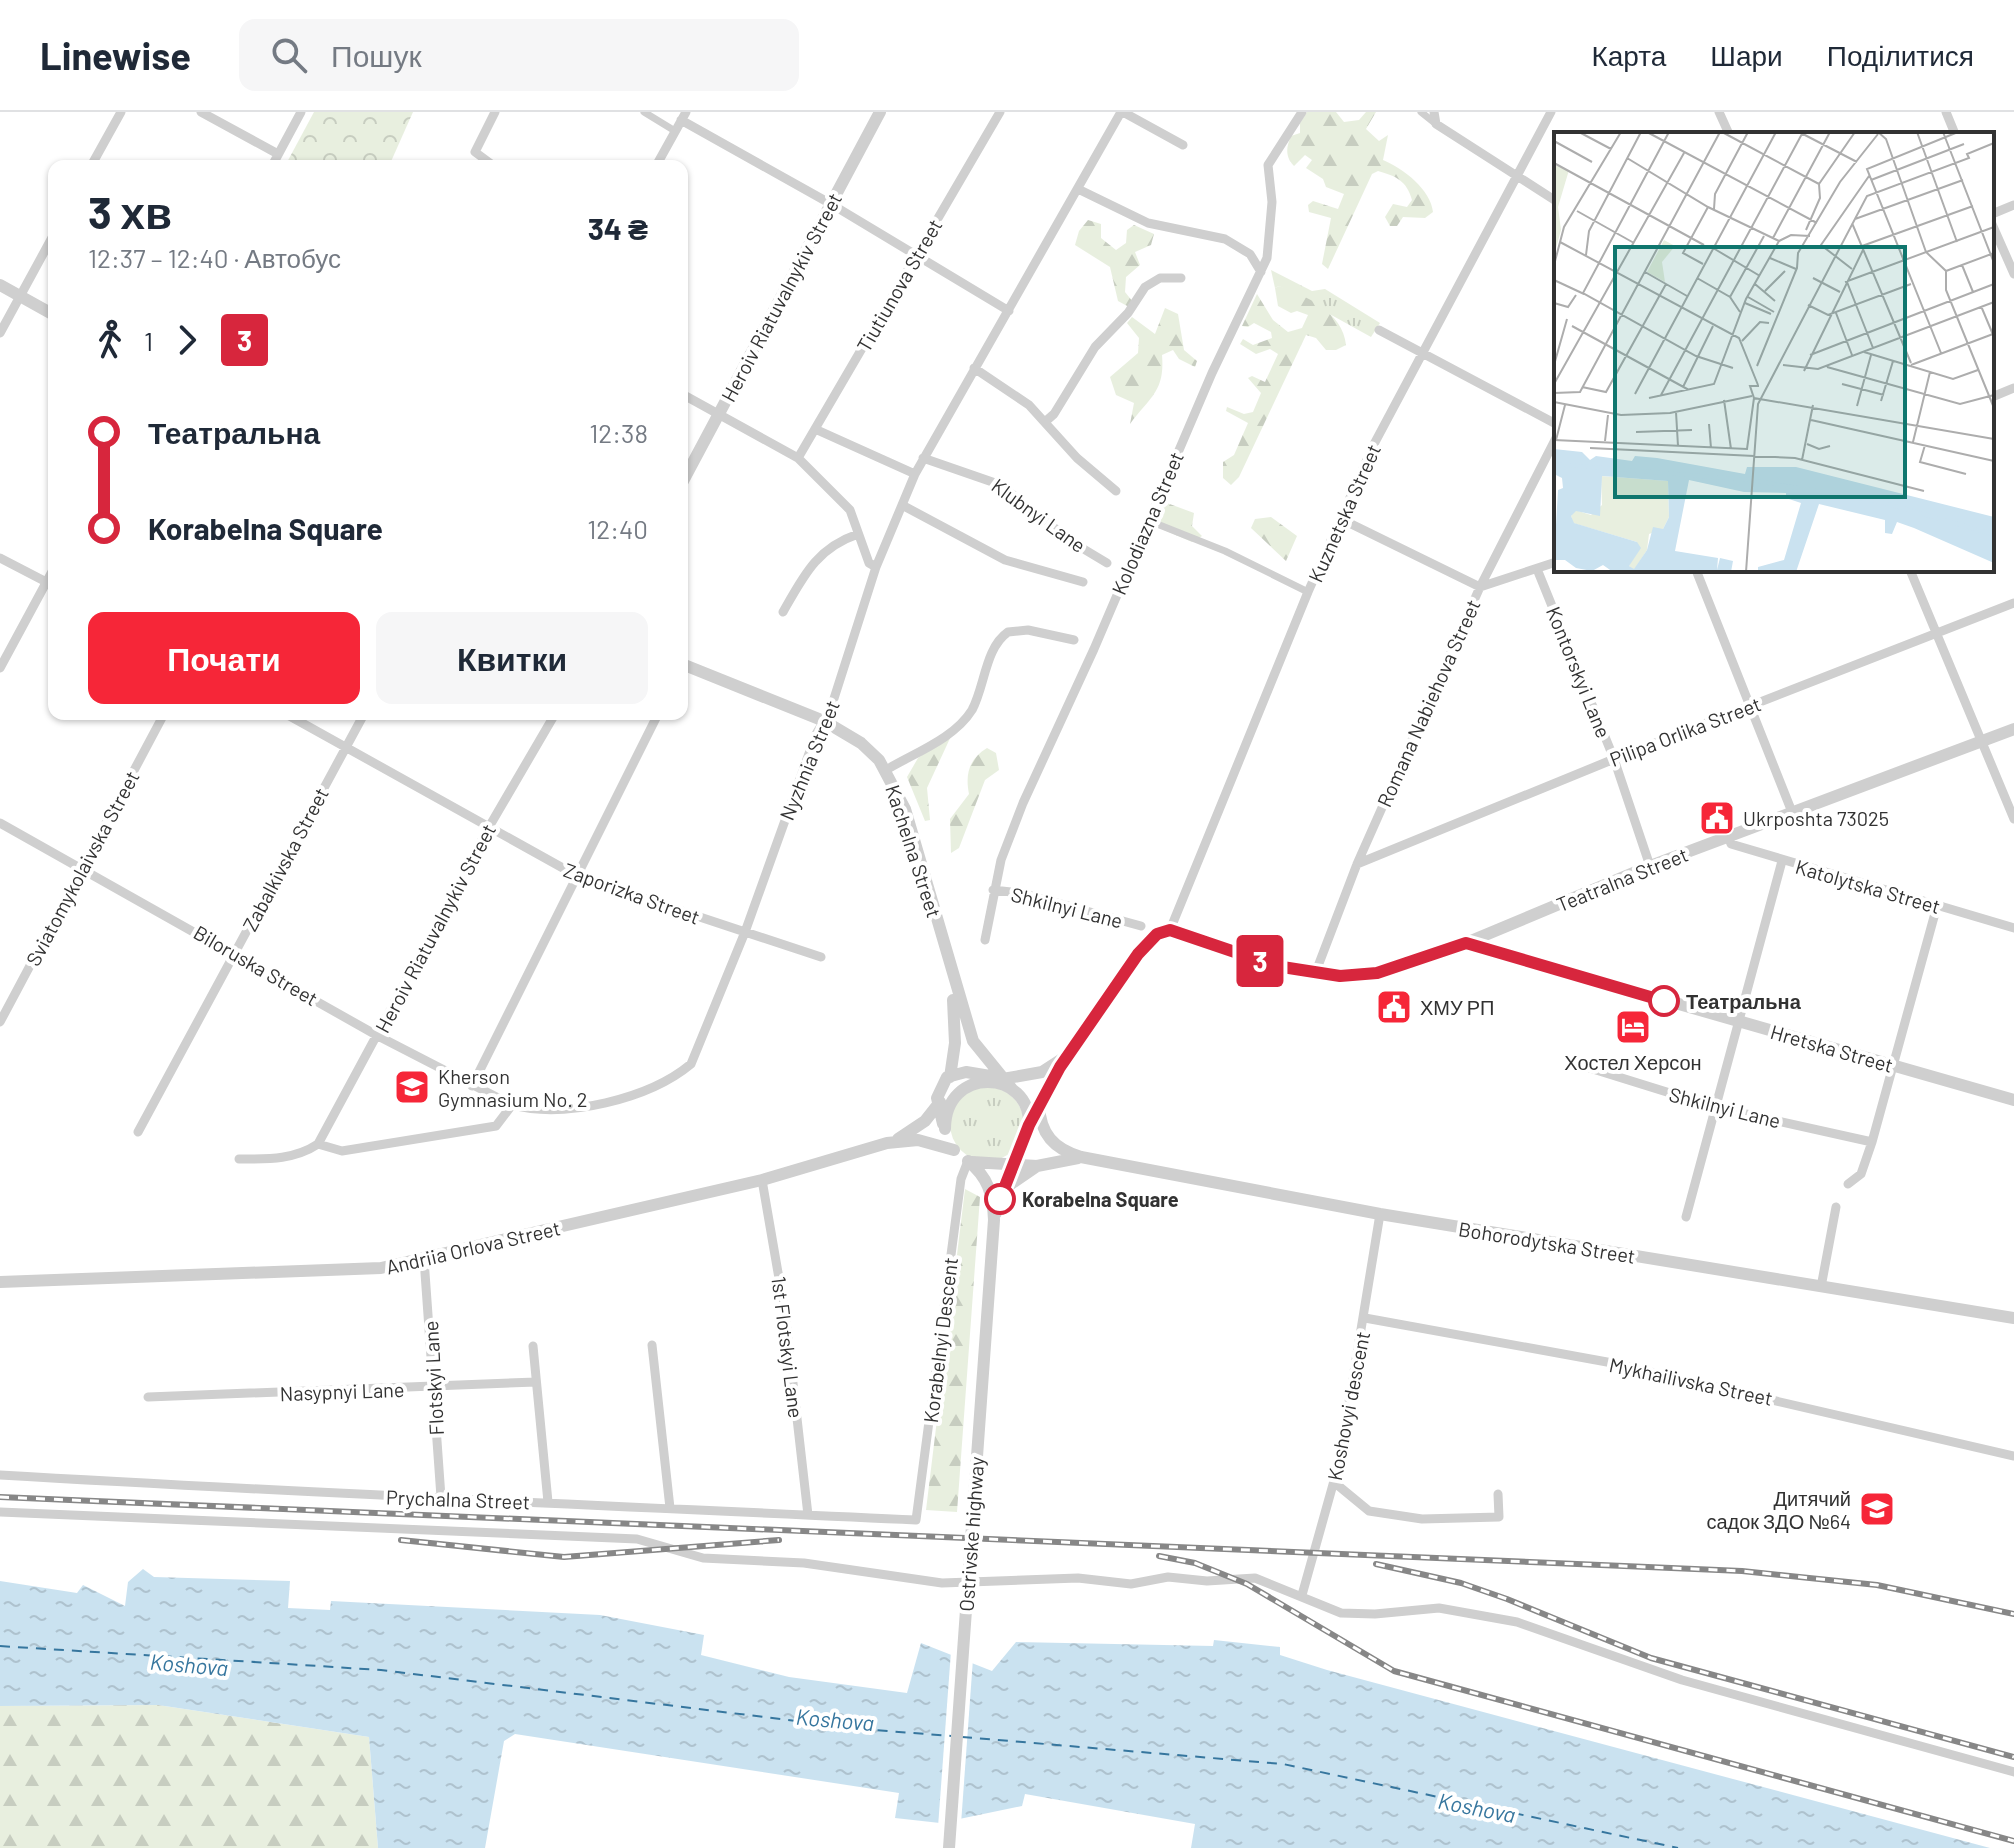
<!DOCTYPE html>
<html lang="uk">
<head>
<meta charset="utf-8">
<style>
	:root { --surface:#fff; --page:#f6f6f7; --text:#1f2937; --muted:#747a83; --line:#e0e1e3; --accent:#f62638 }
	body { margin:0; font-family:Barlow,sans-serif; background:var(--page); color:var(--text); height:100vh; display:flex; flex-direction:column; font-size:30px; white-space:nowrap }
	* { box-sizing:border-box; margin:0 }
	p { font-size:26px; color:var(--muted) }
	.icon { flex:none; width:44px; height:44px; fill:none; stroke:currentColor; stroke-width:2; stroke-linecap:round; stroke-linejoin:round }
	.map { position:relative; flex:1; overflow:hidden }
	.sheet { position:absolute; left:48px; top:48px; width:640px; height:560px; display:flex; flex-direction:column; background:var(--surface); border-radius:16px; box-shadow:0 2px 6px #0004 }
	.sheet>* { flex:none }
	.badge { padding:0 16px; border-radius:6px; font-size:28px; line-height:52px }
	.map>.badge { position:absolute; translate:-50% -50%; box-shadow:0 0 0 4px #fff }
	.legs { display:flex; align-items:center; gap:12px; height:88px; padding:0 40px; font-size:26px }
	.legs p { margin-inline-start:auto }
	.summary { display:flex; align-items:center; justify-content:space-between; height:136px; padding:0 40px }
	h1 { font-size:44px; font-weight:700; line-height:60px }
	.primary-button { display:flex; gap:16px; margin-top:auto; padding:16px 40px }
	.primary-button a { flex:1; height:92px; border-radius:16px; background:var(--accent); color:#fff; font-size:32px; font-weight:700; line-height:92px; text-align:center }
	.primary-button a+a { background:var(--page); color:var(--text) }
	ul { padding:0 40px; list-style:none }
	li { display:flex; align-items:center; gap:28px; height:96px; font-size:30px }
	li i { display:grid; place-items:center; width:12px; height:100%; margin:0 10px; background:currentColor }
	li i::after { content:''; width:20px; height:20px; margin:-10px; border:6px solid; border-radius:50%; background:var(--surface) }
	li p { margin-inline-start:auto }
	li:first-child i { background:linear-gradient(#0000 50%,currentColor 0) }
	li:last-child i { background:linear-gradient(currentColor 50%,#0000 0) }
	header { display:flex; align-items:center; gap:48px; box-sizing:border-box; height:112px; padding:0 40px; background:var(--surface); border-bottom:2px solid var(--line) }
	header strong { font-size:38px }
	nav { display:flex; gap:44px; margin-inline-start:auto; font-size:28px }
	.search { width:560px; height:72px; background:var(--page); display:flex; align-items:center; gap:20px; box-sizing:border-box; padding:0 28px; border-radius:16px; color:var(--muted); font-size:30px }
	.map>svg:first-child { display:block }
	.grass { fill:url(#grass-tufts) }
	.forest { fill:url(#forest-firs) }
	.park { fill:url(#park-crowns) }
	.water { fill:url(#water-ripples) }
	.pier { fill:#fff }
	.lines { fill:none; stroke-linecap:round; stroke-linejoin:round }
	.ferry { stroke:#36769e; stroke-width:2; stroke-dasharray:10 8; stroke-linecap:butt }
	.pedestrian { stroke:#cfcfcf; stroke-width:7 }
	.minor { stroke:#cfcfcf; stroke-width:9 }
	.tertiary { stroke:#cfcfcf; stroke-width:12 }
	.rail-casing { stroke:#878787; stroke-width:6 }
	.rail { stroke:#fff; stroke-width:3; stroke-dasharray:9; stroke-linecap:butt }
	.tertiary-bridge { stroke:#cfcfcf; stroke-width:12 }
	.line-1-casing { stroke:#fff; stroke-width:18 }
	.line-1 { stroke:#d7263d; stroke-width:12 }
	.stop-1-dot { fill:#fff; stroke:#d7263d; stroke-width:4 }
	.labels { text-anchor:middle; dominant-baseline:central; stroke-width:8; stroke-linejoin:round; paint-order:stroke }
	.street-label { font-size:20px; fill:#323232; stroke:#fff }
	.poi-label { font-size:20px; fill:#323232; stroke:#fff; text-anchor:start }
	.stop-label { font-size:20px; font-weight:bold; fill:#323232; stroke:#fff; text-anchor:start }
	.water-label { font-size:22px; font-style:italic; fill:#36769e; stroke:#fff }
	.inset-river { fill:none; stroke:#cae2f0; stroke-width:4 }
	.inset-road { fill:none; stroke:#adadad; stroke-width:2 }
	.view { fill:#0f766e; fill-opacity:0.15; stroke:#0f766e; stroke-width:4 }
	.inset-edge { fill:none; stroke:#323232; stroke-width:4 }
</style>
</head>
<body>
<header>
<strong>Linewise</strong>
<div class="search"><svg class="icon" aria-label="search" viewBox="0 0 24 24"><circle cx="10" cy="10" r="6"/><path d="M15 15l6 6"/></svg>Пошук</div>
<nav><a>Карта</a><a>Шари</a><a>Поділитися</a></nav>
</header>
<div class="map">
<svg width="2014" height="1736" viewBox="0 0 2014 1736">
	<defs>
		<pattern id="grass-tufts" width="24" height="20" patternUnits="userSpaceOnUse" patternTransform="scale(2)"><rect width="24" height="20" fill="#e8efdf"/><path d="M3 7l-1-3M5 7V3M7 7l1-3M15 17l-1-3M17 17v-4M19 17l1-3" fill="none" stroke="#c7cdc0"/></pattern>
		<pattern id="forest-firs" width="22" height="20" patternUnits="userSpaceOnUse" patternTransform="scale(2)"><rect width="22" height="20" fill="#e8efdf"/><path d="M5 1l3.5 6h-7zM16 11l3.5 6h-7z" fill="#c7cdc0"/></pattern>
		<pattern id="park-crowns" width="20" height="18" patternUnits="userSpaceOnUse" patternTransform="scale(2)"><rect width="20" height="18" fill="#e8efdf"/><path d="M2 6a3 3 0 1 1 6 0M12 15a3 3 0 1 1 6 0" fill="none" stroke="#c7cdc0"/></pattern>
		<pattern id="water-ripples" width="26" height="14" patternUnits="userSpaceOnUse" patternTransform="scale(2)"><rect width="26" height="14" fill="#cae2f0"/><path d="M2 4q2-2 4 0t4 0M15 11q2-2 4 0t4 0" fill="none" stroke="#aec2ce"/></pattern>
	</defs>
	<rect width="100%" height="100%" fill="#fff"/>
	<path class="grass" d="M1271,158L1312,179L1325,177L1380,211L1371,225L1279,174L1275,176Z
		M950 1012a37 37 0 1 1 74 0a37 37 0 1 1-74 0Z"/>
	<path class="forest" d="M1307,0H1336L1344,10L1359,8L1366,0H1376L1366,17L1379,29L1388,23L1383,48C1403,56 1431,78 1433,100L1425,106L1403,105L1397,114H1390L1385,105L1393,92L1407,95L1412,88C1407,69 1396,64 1378,59L1372,62L1328,157L1322,152L1331,106L1309,100L1308,93L1313,89L1338,97L1344,82L1326,75L1323,67L1306,56L1312,48L1305,43L1294,54C1285,44 1286,36 1291,24L1300,21V11Z
		M1088,108L1101,112V126L1116,138L1126,131L1127,118L1134,113L1154,122L1151,133L1135,140L1140,153L1126,165L1125,180L1133,190L1129,195L1118,189L1110,155L1075,133L1079,119Z
		M1279,174C1306,184 1343,200 1346,233L1336,238H1326L1316,226L1306,223L1239,365L1231,373L1223,366V350L1234,343L1248,311L1226,299L1227,295L1244,302L1253,300L1261,281L1248,266L1252,264L1265,270L1278,242L1270,237L1256,242L1240,232L1243,227L1253,233L1272,226L1271,220L1254,211L1248,215L1242,214L1257,182L1273,208L1288,220L1302,216L1308,203L1297,199L1291,201L1278,194L1275,176Z
		M1165,196L1178,202L1184,238L1197,249L1195,255L1179,247L1173,238L1162,243C1165,279 1151,284 1130,312L1134,291L1116,283L1110,265L1138,241L1139,226L1127,211L1132,205L1155,222Z
		M1165,386L1167,391L1194,401L1192,414L1202,424L1192,430L1157,415C1154,403 1153,394 1165,386Z
		M1271,405L1297,424L1286,449L1251,416L1255,407Z
		M952,622L927,676L930,708L925,709L907,665L918,646Z
		M987,636L996,641L999,658L985,668L959,736L951,741L950,707L969,682C965,662 969,647 987,636Z
		M965,1077L980,1085L957,1400L926,1398Z
		M158,1593L369,1625L378,1736H0V1594Z"/>
	<path class="park" d="M314,0H413L389,54H285Z"/>
	<path class="water" d="M143,1457L154,1465L290,1469L288,1496L330,1498L331,1489L600,1503L704,1523L701,1543L789,1565L907,1581L921,1531L992,1559L1016,1530L1213,1534L1214,1528L1280,1535V1543L1327,1558L1990,1736H1191L1195,1712L1025,1682L1022,1694L940,1711L895,1706L899,1681L515,1622L504,1629L485,1736H378L369,1625L158,1593L0,1594V1469L77,1481L83,1473L125,1494L128,1470Z"/>
	<path class="pier" d="M951,1539L973,1547L961,1712L938,1715Z"/>
	<g class="lines">
		<path class="ferry" d="M0,1534L381,1558L862,1617L951,1624
			M962,1625L1283,1652L1678,1736"/>
		<path class="pedestrian" d="M644,0L675,19
			M1421,0L1436,12
			M1147,408L1225,439L1308,480"/>
		<path class="minor" d="M201,0L278,42
			M1123,0L1183,33
			M1434,0L1436,12L1556,89
			M1719,0L1729,22
			M1946,0L1955,22
			M681,8L831,92L1009,199
			M91,54L121,0
			M272,54L301,0
			M494,54L475,40L495,0
			M656,54L686,0
			M1078,77L1148,111L1225,127L1250,142L1261,160
			M1992,102L2014,93
			M1992,112L2014,162
			M1379,218L1556,312
			M0,221L54,122
			M974,256L1029,293L1077,346L1116,379
			M682,282L798,346L850,398L869,451L876,455
			M1992,285L2014,276
			M1046,309L1054,302L1095,235L1128,201L1145,175L1160,166H1181
			M815,317L915,362
			M798,346L1000,0
			M923,346L1001,373L1072,430L1107,451
			M902,393L1005,448L1083,470
			M1341,407L1480,475L1556,450
			M0,446L54,474
			M1537,457L1614,647L1650,754
			M1696,458L1792,700
			M1910,458L2014,707
			M783,500C804,463 817,436 858,422
			M0,556L54,456
			M286,602L579,765L821,845
			M886,658C914,641 954,627 972,598C985,574 985,536 1008,520L1028,518L1074,528
			M0,711L378,924L512,993
			M1728,724L1731,732L2014,816
			M1357,752L1614,647L2014,491
			M993,778L1021,781L1141,814
			M1170,818L1308,480L1373,334L1551,0
			M985,828L1001,748L1023,691L1094,537L1212,261L1267,146L1272,90L1268,53L1302,0
			M1315,862L1357,752L1480,475L1556,326
			M0,910L164,602
			M1580,953L1715,995L1872,1030
			M472,974L658,602
			M138,1020L364,602
			M318,1032L342,1039L496,1014L512,993C565,1007 649,987 691,952L745,820L816,622L830,599L876,455L915,362L1121,0
			M239,1047C267,1047 294,1048 318,1032L489,715L555,602
			M762,1068L785,1201L808,1403
			M1848,1072L1861,1062L1872,1030L1937,794
			M1686,1105L1782,749
			M424,1147L441,1385
			M1821,1175L1836,1095
			M1365,1206L1607,1250L2014,1344
			M652,1233L670,1396
			M533,1234L548,1390
			M148,1285L536,1270
			M0,1363C305,1381 611,1394 916,1408L961,1067L968,1049
			M1335,1371L1369,1399L1422,1407L1499,1405L1498,1382
			M0,1400L637,1427L703,1446L804,1451L942,1471L1078,1466L1131,1472L1168,1465L1207,1469L1255,1466L1341,1501L1375,1502L1439,1496L1517,1510L1682,1568L2014,1660
			M1302,1483L1339,1351L1380,1102"/>
		<path class="tertiary" d="M0,173L54,203
			M682,371L880,0
			M682,552L824,609L861,631L879,648L905,697L973,929L1012,977
			M1466,831L2014,988
			M950,965L955,931L953,888
			M997,968L1042,960L1062,947
			M1039,993C1040,1022 1054,1037 1081,1045L1380,1102L2014,1206
			M943,1012L937,986L947,965L966,960L996,965
			M1029,1013C1049,975 1132,827 1170,818L1299,859L1340,864L1377,861L1466,831L1650,754L2014,617
			M945,1017C945,953 1031,957 1029,1013C1028,1032 1002,1078 996,1101
			M898,1027L925,1009L940,990
			M968,1049C988,1065 993,1082 994,1108L973,1400
			M972,1050L1037,1054
			M1005,1076L1037,1054L1078,1046
			M0,1170L381,1156L762,1068L887,1031L918,1028L954,1038"/>
		<defs>
			<path id="rail" d="M0,1385L1742,1459L1877,1473L2014,1502
				M401,1428L564,1445L779,1428
				M1159,1444L1195,1451L1247,1472L1394,1559L2014,1729
				M1376,1452L1461,1471L1507,1487L1651,1546L2014,1645"/>
		</defs>
		<use href="#rail" class="rail-casing"/>
		<use href="#rail" class="rail"/>
		<path class="tertiary-bridge" d="M949,1736L973,1400"/>
	</g>
	<g class="lines">
		<defs>
			<path id="line-1" d="M1000,1087L1029,1013L1060,955L1138,842L1157,822L1170,818L1276,854L1340,864L1377,861L1466,831L1664,889"/>
		</defs>
		<use href="#line-1" class="line-1-casing"/>
		<use href="#line-1" class="line-1"/>
	</g>
	<defs>
		<symbol id="civic-square" viewBox="-11 -11 22 22"><rect x="-9" y="-9" width="18" height="18" rx="4" fill="#f62638" stroke="#fff"/><path d="M-.6-6.5H3V-4.5H.6V-3L4-1V1h2V6H-6V1h2V-1L-.6-3ZM-1.2 2.5V6h2.4V2.5Z" fill="#fff"/></symbol>
		<symbol id="hotel-square" viewBox="-11 -11 22 22"><rect x="-9" y="-9" width="18" height="18" rx="4" fill="#f62638" stroke="#fff"/><path d="M-6-4.5h1.5V1H6V5H4.5V3h-9V5H-6ZM-4 0a1.8 1.8 0 1 1 3.6 0ZM.5 0V-2.5h3Q6-2.5 6 0Z" fill="#fff"/></symbol>
		<symbol id="school-square" viewBox="-11 -11 22 22"><rect x="-9" y="-9" width="18" height="18" rx="4" fill="#f62638" stroke="#fff"/><path d="M0-5L7-2L0 1L-7-2ZM-4 1L0 2.5L4 1V4Q0 6-4 4Z" fill="#fff"/></symbol>
	</defs>
	<g fill-rule="evenodd">
		<use href="#civic-square" x="1697" y="686" width="40" height="40"/>
		<use href="#civic-square" x="1374" y="875" width="40" height="40"/>
		<use href="#hotel-square" x="1613" y="895" width="40" height="40"/>
		<use href="#school-square" x="392" y="955" width="40" height="40"/>
		<use href="#school-square" x="1857" y="1377" width="40" height="40"/>
	</g>
	<g class="stop-1-dot">
		<circle cx="1664" cy="889" r="14"/>
		<circle cx="1000" cy="1087" r="14"/>
	</g>
	<g class="labels">
		<g class="street-label">
			<text transform="translate(899 173) rotate(-60)">Tiutiunova Street</text>
			<text transform="translate(781 185) rotate(-62)">Heroiv Riatuvalnykiv Street</text>
			<text transform="translate(1344 401) rotate(-66)">Kuznetska Street</text>
			<text transform="translate(1039 403) rotate(36)">Klubnyi Lane</text>
			<text transform="translate(1147 411) rotate(-67)">Kolodiazna Street</text>
			<text transform="translate(1579 560) rotate(68)">Kontorskyi Lane</text>
			<text transform="translate(1428 591) rotate(-66)">Romana Nabiehova Street</text>
			<text transform="translate(1685 619) rotate(-21)">Pilipa Orlika Street</text>
			<text transform="translate(809 648) rotate(-68)">Nyzhnia Street</text>
			<text transform="translate(914 739) rotate(72)">Kachelna Street</text>
			<text transform="translate(285 747) rotate(-62)">Zabalkivska Street</text>
			<text transform="translate(82 756) rotate(-62)">Sviatomykolaivska Street</text>
			<text transform="translate(1622 767) rotate(-22)">Teatralna Street</text>
			<text transform="translate(1868 774) rotate(16)">Katolytska Street</text>
			<text transform="translate(632 781) rotate(20)">Zaporizka Street</text>
			<text transform="translate(1067 795) rotate(14)">Shkilnyi Lane</text>
			<text transform="translate(435 816) rotate(-62)">Heroiv Riatuvalnykiv Street</text>
			<text transform="translate(256 853) rotate(30)">Biloruska Street</text>
			<text transform="translate(1832 936) rotate(16)">Hretska Street</text>
			<text transform="translate(1725 995) rotate(14)">Shkilnyi Lane</text>
			<text transform="translate(1547 1130) rotate(9)">Bohorodytska Street</text>
			<text transform="translate(473 1135) rotate(-13)">Andriia Orlova Street</text>
			<text transform="translate(940 1228) rotate(-83)">Korabelnyi Descent</text>
			<text transform="translate(788 1235) rotate(83)">1st Flotskyi Lane</text>
			<text transform="translate(433 1266) rotate(-93)">Flotskyi Lane</text>
			<text transform="translate(1691 1269) rotate(12)">Mykhailivska Street</text>
			<text transform="translate(342 1279) rotate(-2)">Nasypnyi Lane</text>
			<text transform="translate(1348 1294) rotate(-79)">Koshovyi descent</text>
			<text transform="translate(458 1387) rotate(2)">Prychalna Street</text>
			<text transform="translate(971 1422) rotate(-86)">Ostrivske highway</text>
		</g>
		<g class="poi-label">
			<text x="1743" y="706">Ukrposhta 73025</text>
			<text x="1420" y="895">ХМУ РП</text>
			<text x="1633" y="950" text-anchor="middle">Хостел Херсон</text>
			<text x="438" y="964">Kherson<tspan x="438" dy="23">Gymnasium No. 2</tspan></text>
			<text x="1851" y="1386" text-anchor="end">Дитячий<tspan x="1851" dy="23">садок ЗДО №64</tspan></text>
		</g>
		<g class="stop-label">
			<text x="1686" y="889">Театральна</text>
			<text x="1022" y="1087">Korabelna Square</text>
		</g>
		<g class="water-label">
			<text transform="translate(189 1552) rotate(5)">Koshova</text>
			<text transform="translate(835 1607) rotate(5)">Koshova</text>
			<text transform="translate(1477 1695) rotate(11)">Koshova</text>
		</g>
	</g>
	<g transform="translate(1554 20)">
		<rect width="440" height="440" fill="#fff"/>
		<path d="M47,344L114,349L115,385L109,397L95,402L93,418L80,438L75,434L83,410L19,391L17,384L21,378L37,383L48,373Z" fill="#e8efdf"/>
		<path d="M0,33L15,38L4,75L7,98L0,123Z" fill="#e8efdf"/>
		<path d="M110,108L121,114L108,130L111,150L93,140Z" fill="#e8efdf"/>
		<path d="M0,317L28,320L36,328L42,324L78,329L81,324L103,326L191,342L193,335H242L440,385V431L360,396L343,390L338,402L331,401V388L265,372L242,440H204V435L230,428L247,371L232,366V361L190,360L135,348L121,419L164,426L163,438L166,426L179,429L177,440H59L49,433L38,439L22,436L11,428H0L4,358L9,356L8,346L0,342ZM48,344L114,349L115,385L109,397L99,395L93,418L80,437L75,434L87,416L83,410L20,391L17,384L22,379L46,384Z" fill="#cae2f0" fill-rule="evenodd"/>
		<path class="inset-river" d="M0,332L196,348M202,349L327,370L435,401L440,396"/>
		<path class="inset-road" d="M25,0L57,17M93,0L263,91M115,0L29,161L142,224L179,236M168,0L265,52M324,0L332,7L372,120L392,139V158L440,276M363,0L403,110M389,0L440,131M247,1L303,30M0,9L38,30M73,26L154,75L225,109M0,31L150,113M317,48L410,12M160,77L161,62L194,0M23,79L80,111M301,87L409,48M298,91L357,231M252,98L266,66L265,52L301,0M219,106L276,0M225,109L237,103L256,104M6,110L185,206L204,253M308,114L419,74M159,116L206,144M32,123L35,99L87,0M216,126L242,137M149,132L129,121L154,75M0,133L10,95L67,0M408,133L419,160M298,137L267,113L315,44M392,139L440,121M91,140L133,164M143,146L176,165L186,180M259,146L286,160M0,148L30,162M291,150L440,95M293,150L319,216M201,152L221,169M211,159L231,139M176,165L210,104M194,165L220,180M0,171L14,175L22,163M191,171L217,182M254,173L274,183L357,152M427,174L440,205M282,181L298,223M18,194L135,258M188,209L206,190L215,191M310,220L399,247L424,238M387,221L313,37L404,0M256,223L440,152M0,233L13,187M229,233L264,237L440,170M357,233L439,202M203,234L243,136L244,121L286,50L324,2M273,235L406,272L440,263M250,239L309,118M0,252L130,21M288,252L330,263M205,254H196L200,266L440,307M28,255L52,260L112,152M129,255L159,194M0,261L26,260L166,0M81,262L222,0M107,263L249,0M95,266L160,252L192,167L225,109M170,268L177,317M327,269L339,229M0,270L67,283L116,281L198,264M303,274L317,223M122,280L124,314M257,288L440,329M155,292L157,316M82,300L138,298M0,308L193,317L200,266M2,308L11,273M51,309L54,283M359,310L376,240M253,312L265,317L276,314M371,313L366,330L412,342M36,316L241,326L370,359M248,328L259,273M192,440L204,272L313,64L415,26L413,22L440,11"/>
		<path class="view" d="M61,115H351V365H61Z"/>
		<rect width="440" height="440" class="inset-edge"/>
	</g>
</svg>
<b class="badge" style="left:1260px;top:849px;background:#d7263d;color:#fff">3</b>
<section class="sheet">
<div class="summary"><div><h1>3 хв</h1><p>12:37 – 12:40 · Автобус</p></div><b>34 ₴</b></div>
<div class="legs"><svg class="icon" aria-label="walk" viewBox="0 0 24 24"><circle cx="13" cy="4" r="2"/><path d="M13 8l-2 6 4 7M11 14l-3 7M7 12l3-4h3l4 4"/></svg>1<svg class="icon" aria-label="forward" viewBox="0 0 24 24"><path d="M9 5l7 7-7 7"/></svg><b class="badge" style="background:#d7263d;color:#fff">3</b></div>
<ul>
<li><i style="color:#d7263d"></i><b>Театральна</b><p>12:38</p></li>
<li><i style="color:#d7263d"></i><b>Korabelna Square</b><p>12:40</p></li>
</ul>
<div class="primary-button"><a>Почати</a><a>Квитки</a></div>
</section>
</div>
</body>
</html>
